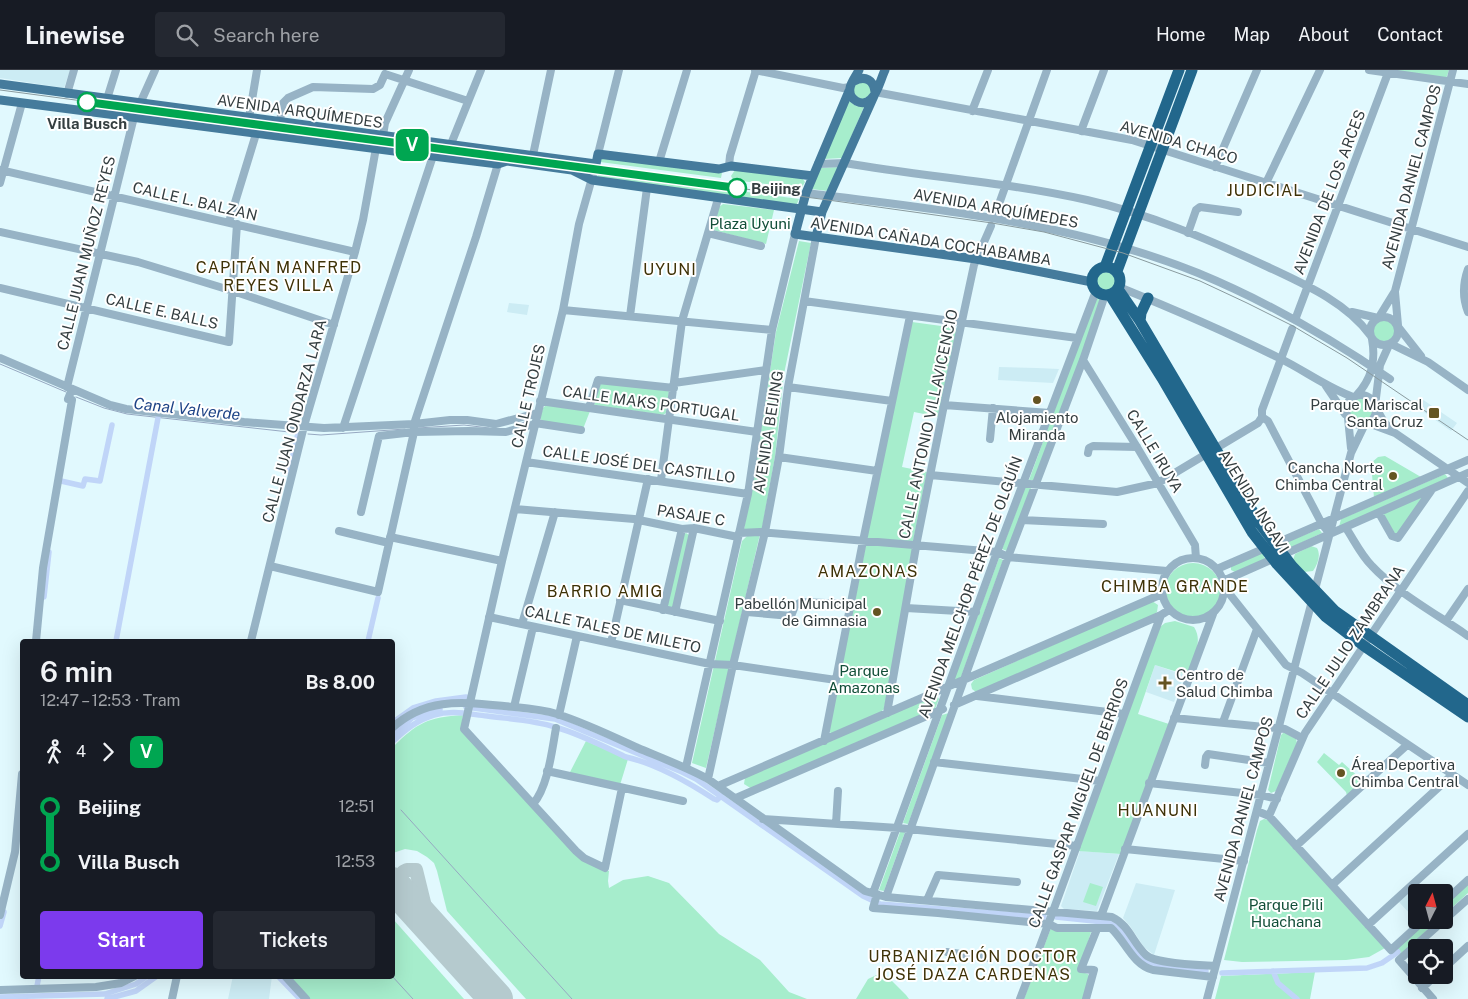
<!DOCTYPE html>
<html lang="en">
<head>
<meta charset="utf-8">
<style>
	:root { --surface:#171b24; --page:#242831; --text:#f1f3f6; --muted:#9ea1a6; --line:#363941; --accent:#7c3aed }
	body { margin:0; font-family:"Public Sans",sans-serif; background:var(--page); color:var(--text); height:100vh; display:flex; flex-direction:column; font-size:19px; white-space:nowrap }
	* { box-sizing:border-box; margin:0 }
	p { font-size:16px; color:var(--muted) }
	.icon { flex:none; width:28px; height:28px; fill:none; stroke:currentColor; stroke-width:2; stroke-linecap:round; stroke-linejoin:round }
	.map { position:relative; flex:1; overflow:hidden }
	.drawer { position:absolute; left:20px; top:569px; width:375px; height:340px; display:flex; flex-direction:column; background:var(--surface); border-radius:5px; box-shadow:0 5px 20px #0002 }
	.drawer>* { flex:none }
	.badge { padding:0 10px; border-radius:8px; font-size:18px; line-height:32px }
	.needle { width:32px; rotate:6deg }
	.buttons { position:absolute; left:1408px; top:814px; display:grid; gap:10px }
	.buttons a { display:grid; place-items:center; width:45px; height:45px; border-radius:5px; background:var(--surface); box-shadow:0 5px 20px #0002; font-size:25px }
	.map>.badge { position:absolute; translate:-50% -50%; box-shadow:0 0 0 2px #fff }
	.legs { display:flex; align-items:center; gap:8px; height:55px; padding:0 20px; font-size:16px }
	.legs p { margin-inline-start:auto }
	.overview { display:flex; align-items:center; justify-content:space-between; height:85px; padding:0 20px }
	h1 { font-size:28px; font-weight:600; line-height:38px }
	.cta { display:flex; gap:10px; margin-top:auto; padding:10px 20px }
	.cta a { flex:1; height:58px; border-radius:5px; background:var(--accent); color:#fff; font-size:20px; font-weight:600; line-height:58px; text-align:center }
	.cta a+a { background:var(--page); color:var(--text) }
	ul { padding:0 20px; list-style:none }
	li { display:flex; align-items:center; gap:18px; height:55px; font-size:19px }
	li i { display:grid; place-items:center; width:8px; height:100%; margin:0 6px; background:currentColor }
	li i::after { content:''; width:12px; height:12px; margin:-6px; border:4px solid; border-radius:50%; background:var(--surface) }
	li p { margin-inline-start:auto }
	li:first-child i { background:linear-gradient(#0000 50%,currentColor 0) }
	li:last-child i { background:linear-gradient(currentColor 50%,#0000 0) }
	header { display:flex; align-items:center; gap:30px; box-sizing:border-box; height:70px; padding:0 25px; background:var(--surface); border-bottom:1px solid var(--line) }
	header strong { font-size:24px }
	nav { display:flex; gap:28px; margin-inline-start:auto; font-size:18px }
	.search { width:350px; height:45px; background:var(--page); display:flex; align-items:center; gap:12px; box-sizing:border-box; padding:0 18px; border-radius:5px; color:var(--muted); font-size:19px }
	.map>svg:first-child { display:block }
	.built { fill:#ccecf4 }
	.green { fill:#a6edcc }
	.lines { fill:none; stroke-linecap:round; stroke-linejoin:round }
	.stream { stroke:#96a8c1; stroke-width:1 }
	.canal { stroke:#c0d5f8; stroke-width:5.5 }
	.taxiway { stroke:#b5cace; stroke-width:14 }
	.runway { stroke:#b5cace; stroke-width:34 }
	.minor { stroke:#97b3c5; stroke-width:8 }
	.major { stroke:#457b9c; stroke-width:9 }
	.highway { stroke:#22678c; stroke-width:11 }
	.tram { stroke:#899a9e; stroke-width:1 }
	.line-1-casing { stroke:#fff; stroke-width:11 }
	.line-1 { stroke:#00a651; stroke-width:8 }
	.stop-1-dot { fill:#fff; stroke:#00a651; stroke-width:2.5 }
	.poi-dot { fill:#645422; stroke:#fff; stroke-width:2 }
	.labels { text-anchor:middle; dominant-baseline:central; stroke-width:4; stroke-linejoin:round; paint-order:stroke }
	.street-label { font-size:15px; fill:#343e40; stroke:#fff }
	.stop-label { font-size:15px; font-weight:bold; fill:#343e40; stroke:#fff }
	.park-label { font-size:15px; fill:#114e38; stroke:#fff }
	.poi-label { font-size:15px; fill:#343e40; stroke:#fff; text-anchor:end }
	.neighbourhood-label { font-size:16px; letter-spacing:1px; fill:#3e3207; stroke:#fff }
	.water-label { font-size:16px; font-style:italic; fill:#1f4487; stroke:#fff }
</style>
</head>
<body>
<header>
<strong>Linewise</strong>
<div class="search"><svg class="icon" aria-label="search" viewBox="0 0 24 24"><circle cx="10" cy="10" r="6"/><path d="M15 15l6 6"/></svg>Search here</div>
<nav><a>Home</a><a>Map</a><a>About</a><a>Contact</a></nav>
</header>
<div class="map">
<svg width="1468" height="929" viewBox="0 0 1468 929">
	<rect width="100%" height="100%" fill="#e1f9fe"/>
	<path class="built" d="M0,0H70L64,18L0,8Z
		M509,233L529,235L527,245L507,242Z
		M999,297L1037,298L1059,299L1053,313L998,310Z
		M1419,327L1457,353L1451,361L1414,335Z
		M1155,595L1184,605L1174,632L1146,622Z
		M1080,781L1119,784L1097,841L1064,839L1061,836Z
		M1136,813L1175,820L1154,885L1144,877L1130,856L1123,848Z
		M1408,824L1416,833V842L1412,846L1399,832Z
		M233,906H272L269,929H228Z"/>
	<path class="green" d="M1384,0H1449L1446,9Z
		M867,12L872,19L870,25L862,30L854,25V16L855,14Z
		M849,31L856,36L864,37L842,88L824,89Z
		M601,87L722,103L721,108L600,92Z
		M838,97L828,121L811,119L820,98Z
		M735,100L802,108L805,112L802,117L800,118L733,110L731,106Z
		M598,102L799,129L796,136L597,108Z
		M723,134L774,140L766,174L713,160L719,137Z
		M799,171L811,173L784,304L775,387L762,459H744L754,405L776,262Z
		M1097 211a9 9 0 1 1 18 0a9 9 0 1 1-18 0Z
		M1096,227L1102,232L1034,410H1029Z
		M1373 261a11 11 0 1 1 22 0a11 11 0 1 1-22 0Z
		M912,252L956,258L957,259L939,347L914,342L902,397L927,402L913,472L867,468L872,436Z
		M602,313L669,321L666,343L663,345L594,335L600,315Z
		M1349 339a12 12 0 1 1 24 0a12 12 0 1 1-24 0Z
		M546,335L590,341L583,359L542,351L540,348L543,338Z
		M1385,386L1421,407L1374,428L1371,393L1378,387Z
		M1445,404L1448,408L1339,457L1341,449Z
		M1025,418H1031L1007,481L1002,479Z
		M1422,426V429L1398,465L1395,464L1383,444Z
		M1319,459L1322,463L1286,480L1282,474Z
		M686,463L689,465L673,537L671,538L666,534L684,464Z
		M760,464L706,698L692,693L742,471L747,466Z
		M866,474L911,477L913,480L889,614L884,639L880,643L831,664L829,660Z
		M1311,476L1317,478C1321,485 1318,494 1313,501L1304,502L1293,490L1295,484Z
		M1259,483H1263L1265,489L1235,502L1231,500V496Z
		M999,488L1003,490L961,607L956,610L954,609Z
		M1165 521a28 28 0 1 1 56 0a28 28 0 1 1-56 0Z
		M1152,531L1158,535L1157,542L1154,545L976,622L972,619L971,614L974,610Z
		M1175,551L1194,557C1204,572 1192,591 1187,605L1155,595L1138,644L1169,654L1121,784L1078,781L1160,557L1165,553Z
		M933,625L937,626L939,629L935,639L752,719L744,714L745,707Z
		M949,643L908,754L903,753L942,645Z
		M463,645L461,660L579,787L604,800L609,801L608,811L609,818L623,810L648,806L669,813L719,864L760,890L789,922L807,929H526L447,841L437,801L434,793L427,787L417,781L405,779L393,783V677C417,653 428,647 463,645Z
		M1284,662L1296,669L1297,673L1276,721L1271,723L1268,720L1281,665Z
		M586,671L628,689L620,715L569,704Z
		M1324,683L1339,695L1342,692L1363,711L1347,726L1346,722L1317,692Z
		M1264,749L1269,750L1385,878L1369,887L1346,890L1242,892L1224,890L1257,760L1260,751Z
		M900,762H905L884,821L879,820Z
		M1468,812V823L1444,845V835Z
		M1090,813L1103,817L1096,836L1083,832Z
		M393,849L464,929H310L289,906H392Z
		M1427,850H1438L1400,885L1395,879Z
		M1051,858L1091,862L1079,901L1088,904L1089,907L1083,929H1024Z
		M883,902L906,925L909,929H856L868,909Z
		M1315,902L1310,929H1215L1221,906Z"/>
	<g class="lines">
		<path class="stream" d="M0,294L66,322
			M76,327L104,338L127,344L298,363
			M515,356L529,350
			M418,358L464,355L489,358
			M308,364L321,365L405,359
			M401,740L572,929
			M392,906L413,929"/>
		<path class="canal" d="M289,402L298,363
			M61,411L83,416L85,409L100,411L112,355
			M44,527L49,482
			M116,571L158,348
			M368,571L378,528
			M466,637L555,649L682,702L696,709L863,826L880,834L1044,847
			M392,653L413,638L436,631L466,627
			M392,666L412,648L440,639
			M392,672C405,660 417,650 434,645C452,640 468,644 487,646C509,649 534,650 555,657C580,664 603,676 626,687C657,694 688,712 714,729L717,730L721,726
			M1056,847L1113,853C1125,859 1129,873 1137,883C1149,900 1186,899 1206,901
			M0,856L4,842
			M1273,901L1278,913L1297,929
			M1222,903L1367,898L1382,893L1398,882
			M278,906L300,929
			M37,916L39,906
			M0,927L105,924L136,914L147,906
			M107,929L136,921L157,906"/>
		<path class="taxiway" d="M403,802L407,800H416L430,857"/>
		<path class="runway" d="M392,814L496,929"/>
		<path class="minor" d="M755,0L843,18L850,17
			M1369,0L1468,14
			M385,4L468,31
			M875,22L1132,70L1468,177
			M67,24L74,0
			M107,29L116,0
			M972,41L988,0
			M249,48L257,0
			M280,51L283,33L288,28L313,17L373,19L380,15L385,4
			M1081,61L1104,0
			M383,66L385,53L409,0
			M451,74L481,0
			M598,84L619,0
			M533,85L551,0
			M659,92L687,0
			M596,94L579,154L563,240L502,491L464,659L576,781L584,788L605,798L622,718
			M818,94L845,93C925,107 1007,112 1087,130C1149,144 1210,170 1268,197C1304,214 1346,232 1370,265
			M729,96L730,86L756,0
			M1215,97L1257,0
			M0,100L355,182
			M0,113L22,33
			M1266,113L1320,0
			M806,123C938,139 1074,153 1198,203C1266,231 1330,268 1390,309
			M994,148L1047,0
			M229,152L256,64
			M0,162L138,192L233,221L334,255
			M708,163L761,176
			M1188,163L1196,140L1200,137L1238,142
			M1468,199C1463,213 1462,227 1468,242
			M1119,217C1173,239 1227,262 1279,288C1304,300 1326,317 1353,327
			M0,218L229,272L237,154
			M1395,222L1398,255
			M804,231L1077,268
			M563,240L772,260
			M1352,242L1378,248
			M630,246L647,118
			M1370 261a14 14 0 1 1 28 0a14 14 0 1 1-28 0Z
			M1379,247L1395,221L1453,0
			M1295,250L1388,3
			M1399,258L1421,286
			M1391,274L1428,292L1468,320
			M0,288L110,335L126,339L244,352L324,358L414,354L450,350H467L496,354L537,343
			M1083,290L1137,377L1195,475L1196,488
			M674,313L766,300
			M1326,316L1345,344
			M67,317L134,47L155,0
			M788,317L892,331
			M1346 340a15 15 0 1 1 30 0a15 15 0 1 1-30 0Z
			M1356,326C1372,309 1376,291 1372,269
			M540,331L757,362
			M944,335L1050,343
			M1375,336L1380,295L1389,275
			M589,338L598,310L674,318
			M1376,338L1384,352L1392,360
			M1262,347L1268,351L1322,454L1330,464
			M1262,347V340L1292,259
			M1348,348L1351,378
			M535,353L581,360
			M1368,353L1395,363L1468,413
			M343,358L433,86
			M990,369L993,338
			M1088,383L1089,378L1093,376L1137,377
			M779,387L877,401
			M526,392L748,424
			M930,405L1117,422L1158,413L1258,353L1262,347
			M661,410L682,251L718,129
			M515,439L634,449L682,459L694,458L738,467
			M361,442L379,366L414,362L469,361L506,362L535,354
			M1379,443L1392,466L1398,468L1431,421
			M1022,450L1103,454
			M1346,458C1354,470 1361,485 1372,496C1396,522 1438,545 1468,566
			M339,461L389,473
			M739,463L760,462L997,482L1008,487L1167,501
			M390,467L502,491
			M1162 519a31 31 0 1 1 62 0a31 31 0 1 1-62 0Z
			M270,496L378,522L414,362V354L476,167L498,94
			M1217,499L1468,390
			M1223,511L1468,403
			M1224,517L1286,595L1302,603L1468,715
			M620,530L720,551
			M906,538L976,542
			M663,540L682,459
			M675,542L694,458
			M747,542L791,546L795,536L801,532L850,534
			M489,547L710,594L733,595L836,610
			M1446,551L1468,519
			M522,554L555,442
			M36,571L43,498L72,330L68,329L72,319
			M251,571L304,356L355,182L363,150L376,78
			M611,573L648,409
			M977,626L1124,644
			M954,635L1161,545L1169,540
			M514,637L533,557
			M887,643L917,471L944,335L974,195L991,156
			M559,645L577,566
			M1174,648L1285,659L1302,668
			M1223,652L1257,559
			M392,658C426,627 462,632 504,636C522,638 540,639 557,644C585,653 612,666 638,678C662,688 686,697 708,709L865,821L886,827L1112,847C1129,855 1133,873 1146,885C1156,894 1200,895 1215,896
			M824,671L863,471L910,246
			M934,692L1100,711
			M1205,695L1206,687L1208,684L1269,693
			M686,697L748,424L772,260L795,164
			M547,701L683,731
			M708,709L733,595L765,462L779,387L788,317L816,167
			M1149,713L1261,725L1277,729
			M718,716L1162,524
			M736,728L943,639
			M533,734C548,717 552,680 556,658
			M1257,741L1269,746L1391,880L1424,850
			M1269,746L1305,663L1468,421
			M763,749L898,758L1077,776
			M836,754L838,721
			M1296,776L1407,675
			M1125,779L1244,791
			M1332,815L1452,705
			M873,823L997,482L1096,221
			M877,824L873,838L938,843L1049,854L1057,858H1111C1126,872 1132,894 1153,900L1213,907
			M886,827L1008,487L1083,290L1105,225
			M927,830L938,805L1017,812
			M1444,832L1468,810
			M0,845L15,782L22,704
			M1101,846L1213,544
			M1368,855L1468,764
			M947,882L989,888
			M1444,898L1468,876
			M285,906L306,929
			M1422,918L1436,905
			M0,920L96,917L121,913L135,906
			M172,929L177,906
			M1020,929C1069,802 1113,673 1161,545
			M1086,929L1094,900L1081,899L1097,859
			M1207,929L1351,383L1365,354
			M1433,929L1399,890L1468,829"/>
		<path class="major" d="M859,0C856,6 851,12 850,18C848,30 863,38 871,29C878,23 881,8 885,0
			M854,11C865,5 874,10 875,22
			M0,14L596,94L598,84L719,99L731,96L813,106
			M849,21L806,123L795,164L976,189L1092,212
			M0,30L433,86L498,94L507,91L572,100L592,110L822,142
			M816,167L822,142L874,26"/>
		<path class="highway" d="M1092 211a14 14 0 1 1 28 0a14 14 0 1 1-28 0Z
			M1105,197L1179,0
			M1117,201L1192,0
			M1118,219L1140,251L1260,454L1292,496L1335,541L1468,635
			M1110,225L1162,308L1252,462L1277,494L1326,547L1364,576L1468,647
			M1140,251L1141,243L1148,228"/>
		<path class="tram" d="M0,20L828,130L992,153L1044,162L1123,183L1200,211L1247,233L1293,256L1347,288L1468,370"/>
	</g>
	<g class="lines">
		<defs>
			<path id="line-1" d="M87,32L737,118"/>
		</defs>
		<use href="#line-1" class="line-1-casing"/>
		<use href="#line-1" class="line-1"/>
	</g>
	<g class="stop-1-dot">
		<circle cx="87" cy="32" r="9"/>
		<circle cx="737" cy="118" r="9"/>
	</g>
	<g class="poi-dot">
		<circle cx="1037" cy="330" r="5"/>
		<rect x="1428" y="337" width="12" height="12" rx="2.5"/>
		<circle cx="1393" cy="406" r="5"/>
		<circle cx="877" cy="542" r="5"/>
		<path d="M1162.5 605.5h5v5h5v5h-5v5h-5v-5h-5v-5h5z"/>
		<circle cx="1341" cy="703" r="5"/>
	</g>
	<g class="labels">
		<g class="street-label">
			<text transform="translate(300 41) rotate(8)">AVENIDA ARQUÍMEDES</text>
			<text transform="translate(1179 72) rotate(16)">AVENIDA CHACO</text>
			<text transform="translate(1411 107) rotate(-75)">AVENIDA DANIEL CAMPOS</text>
			<text transform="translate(1329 122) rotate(-69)">AVENIDA DE LOS ARCES</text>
			<text transform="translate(195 131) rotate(13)">CALLE L. BALZAN</text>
			<text transform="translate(996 138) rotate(10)">AVENIDA ARQUÍMEDES</text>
			<text transform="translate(931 171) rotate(9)">AVENIDA CAÑADA COCHABAMBA</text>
			<text transform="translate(86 183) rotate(-76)">CALLE JUAN MUÑOZ REYES</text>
			<text transform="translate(162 241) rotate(13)">CALLE E. BALLS</text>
			<text transform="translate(528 326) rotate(-77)">CALLE TROJES</text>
			<text transform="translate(651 333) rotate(8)">CALLE MAKS PORTUGAL</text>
			<text transform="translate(294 351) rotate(-75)">CALLE JUAN ONDARZA LARA</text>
			<text transform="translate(928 354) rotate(-78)">CALLE ANTONIO VILLAVICENCIO</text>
			<text transform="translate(768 362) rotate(-81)">AVENIDA BEIJING</text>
			<text transform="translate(1155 381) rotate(59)">CALLE IRUYA</text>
			<text transform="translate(639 394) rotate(8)">CALLE JOSÉ DEL CASTILLO</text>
			<text transform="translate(1254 431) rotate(58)">AVENIDA INGAVI</text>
			<text transform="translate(691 445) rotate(9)">PASAJE C</text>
			<text transform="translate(970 517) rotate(-70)">AVENIDA MELCHOR PÉREZ DE OLGUÍN</text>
			<text transform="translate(613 559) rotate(12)">CALLE TALES DE MILETO</text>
			<text transform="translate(1350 572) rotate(-56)">CALLE JULIO ZAMBRANA</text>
			<text transform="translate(1078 733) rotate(-70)">CALLE GASPAR MIGUEL DE BERRIOS</text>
			<text transform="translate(1243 739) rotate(-75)">AVENIDA DANIEL CAMPOS</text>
		</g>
		<g class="stop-label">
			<text x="87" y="53">Villa Busch</text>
			<text x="751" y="118" text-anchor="start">Beijing</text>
		</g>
		<g class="park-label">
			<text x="750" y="153">Plaza Uyuni</text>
			<text x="864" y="600">Parque<tspan x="864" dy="17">Amazonas</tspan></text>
			<text x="1286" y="834">Parque Pili<tspan x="1286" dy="17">Huachana</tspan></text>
		</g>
		<g class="poi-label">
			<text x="1423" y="334">Parque Mariscal<tspan x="1423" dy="17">Santa Cruz</tspan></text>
			<text x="1037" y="347" text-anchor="middle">Alojamiento<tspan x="1037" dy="17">Miranda</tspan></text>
			<text x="1383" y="397">Cancha Norte<tspan x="1383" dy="17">Chimba Central</tspan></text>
			<text x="867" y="533">Pabellón Municipal<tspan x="867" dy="17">de Gimnasia</tspan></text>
			<text x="1176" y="604" text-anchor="start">Centro de<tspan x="1176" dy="17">Salud Chimba</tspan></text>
			<text x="1351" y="694" text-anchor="start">Área Deportiva<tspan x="1351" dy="17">Chimba Central</tspan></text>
		</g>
		<g class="neighbourhood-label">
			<text x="1265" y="120">JUDICIAL</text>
			<text x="279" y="197">CAPITÁN MANFRED<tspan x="279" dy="18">REYES VILLA</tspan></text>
			<text x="670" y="199">UYUNI</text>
			<text x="868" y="501">AMAZONAS</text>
			<text x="1175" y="516">CHIMBA GRANDE</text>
			<text x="605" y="521">BARRIO AMIG</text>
			<text x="1158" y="740">HUANUNI</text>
			<text x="973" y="886">URBANIZACIÓN DOCTOR<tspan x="973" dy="18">JOSÉ DAZA CARDENAS</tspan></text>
		</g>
		<g class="water-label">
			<text transform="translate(187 339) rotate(6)">Canal Valverde</text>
		</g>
	</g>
</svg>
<div class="buttons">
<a><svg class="needle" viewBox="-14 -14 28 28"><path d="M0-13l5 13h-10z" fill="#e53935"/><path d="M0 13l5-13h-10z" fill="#9ea1a6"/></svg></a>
<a><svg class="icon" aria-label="locate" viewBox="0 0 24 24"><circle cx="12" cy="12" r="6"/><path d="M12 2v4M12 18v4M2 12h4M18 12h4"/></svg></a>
</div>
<b class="badge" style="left:412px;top:75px;background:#00a651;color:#fff">V</b>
<section class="drawer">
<div class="overview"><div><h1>6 min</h1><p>12:47 – 12:53 · Tram</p></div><b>Bs 8.00</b></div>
<div class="legs"><svg class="icon" aria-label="walk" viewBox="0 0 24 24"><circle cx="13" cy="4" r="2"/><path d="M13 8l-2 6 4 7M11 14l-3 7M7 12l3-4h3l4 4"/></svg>4<svg class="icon" aria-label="forward" viewBox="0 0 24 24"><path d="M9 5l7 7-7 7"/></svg><b class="badge" style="background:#00a651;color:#fff">V</b></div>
<ul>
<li><i style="color:#00a651"></i><b>Beijing</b><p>12:51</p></li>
<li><i style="color:#00a651"></i><b>Villa Busch</b><p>12:53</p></li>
</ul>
<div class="cta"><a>Start</a><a>Tickets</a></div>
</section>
</div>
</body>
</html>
